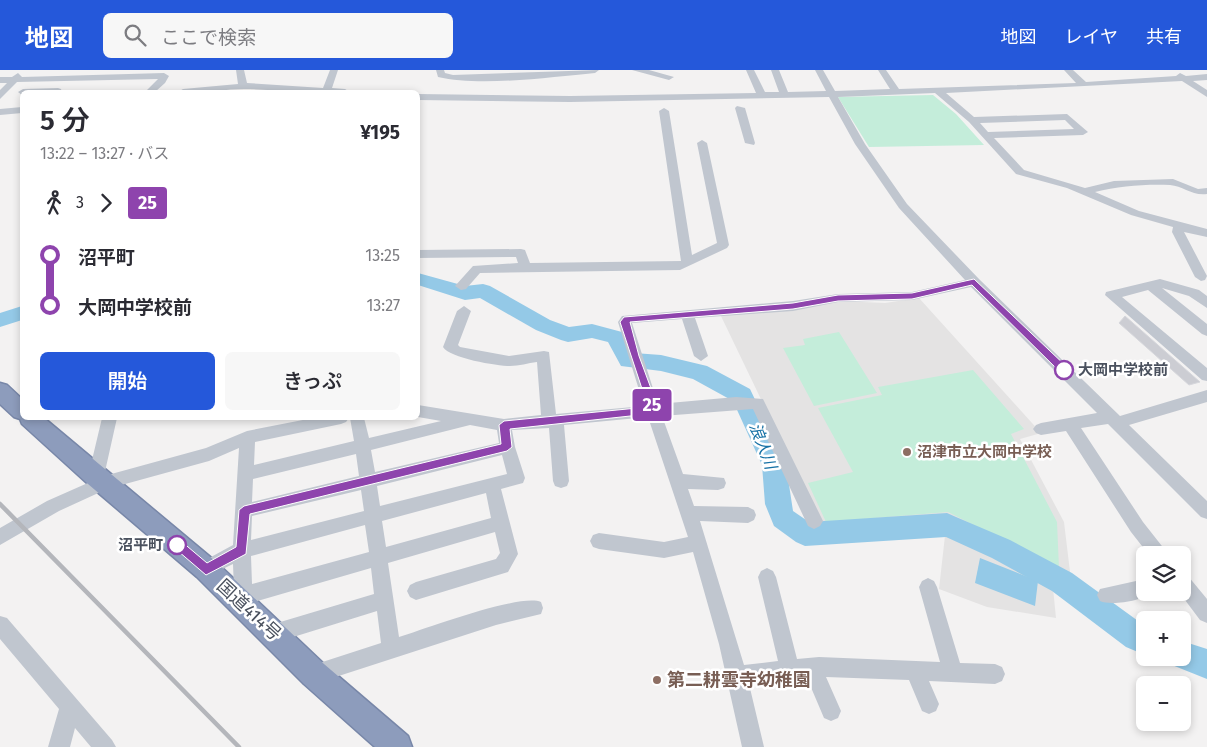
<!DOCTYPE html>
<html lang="ja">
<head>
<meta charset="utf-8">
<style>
	:root { --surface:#fff; --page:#f7f7f7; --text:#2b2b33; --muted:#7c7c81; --accent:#2558da }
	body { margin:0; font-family:"Fira Sans","Noto Sans JP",sans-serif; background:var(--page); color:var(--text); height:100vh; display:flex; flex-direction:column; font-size:19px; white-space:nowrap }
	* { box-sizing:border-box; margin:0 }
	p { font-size:16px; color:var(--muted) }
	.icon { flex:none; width:28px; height:28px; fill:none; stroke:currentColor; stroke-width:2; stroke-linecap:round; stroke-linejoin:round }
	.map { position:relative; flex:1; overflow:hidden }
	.side { position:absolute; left:20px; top:20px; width:400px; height:330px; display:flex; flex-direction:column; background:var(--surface); border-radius:8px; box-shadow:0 2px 8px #0003 }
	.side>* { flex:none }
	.badge { padding:0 10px; border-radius:4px; font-size:18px; line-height:32px }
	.controls { position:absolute; left:1136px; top:476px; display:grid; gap:10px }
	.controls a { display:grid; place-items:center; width:55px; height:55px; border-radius:8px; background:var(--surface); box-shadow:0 2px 8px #0003; font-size:25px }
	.map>.badge { position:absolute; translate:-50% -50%; box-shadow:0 0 0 2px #fff }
	.legs { display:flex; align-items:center; gap:8px; height:55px; padding:0 20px; font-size:16px }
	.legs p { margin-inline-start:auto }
	.summary { display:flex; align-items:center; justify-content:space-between; height:85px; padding:0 20px }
	h1 { font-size:28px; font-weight:600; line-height:38px }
	.cta { display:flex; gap:10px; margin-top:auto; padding:10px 20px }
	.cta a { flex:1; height:58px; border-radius:8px; background:var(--accent); color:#fff; font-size:20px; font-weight:600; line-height:58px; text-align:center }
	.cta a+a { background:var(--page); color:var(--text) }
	ul { padding:0 20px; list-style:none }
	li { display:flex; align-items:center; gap:18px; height:50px; font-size:19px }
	li i { display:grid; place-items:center; width:8px; height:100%; margin:0 6px; background:currentColor }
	li i::after { content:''; width:12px; height:12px; margin:-6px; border:4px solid; border-radius:50%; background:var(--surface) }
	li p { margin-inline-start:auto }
	li:first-child i { background:linear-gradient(#0000 50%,currentColor 0) }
	li:last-child i { background:linear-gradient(currentColor 50%,#0000 0) }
	header { display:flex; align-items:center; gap:30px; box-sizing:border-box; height:70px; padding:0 25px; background:var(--accent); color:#fff }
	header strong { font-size:24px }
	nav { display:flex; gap:28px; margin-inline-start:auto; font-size:18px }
	.search { width:350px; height:45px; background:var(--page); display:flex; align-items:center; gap:12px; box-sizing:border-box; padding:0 18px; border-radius:8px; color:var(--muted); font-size:19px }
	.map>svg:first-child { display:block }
	.education { fill:#e4e3e3 }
	.green { fill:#c4edda }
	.water { fill:#94c9e7 }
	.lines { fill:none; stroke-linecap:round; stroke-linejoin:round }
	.river { fill:#94c9e7; fill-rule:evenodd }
	.building { fill:#cccdd3; stroke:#d6d7dc }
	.highway-casing { stroke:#7887a8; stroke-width:3 }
	.minor { fill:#c0c6cf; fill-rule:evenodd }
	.highway { fill:#8d9cbc; fill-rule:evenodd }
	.rail { stroke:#b4b6bb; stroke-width:4.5 }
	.line-1 { fill:#8e44ad; stroke:#fff }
	.stop-1-dot { fill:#fff; stroke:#8e44ad; stroke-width:2.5 }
	.education-dot { fill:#8d6e63; stroke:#fff; stroke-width:2 }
	.labels { text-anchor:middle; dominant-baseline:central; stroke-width:5; stroke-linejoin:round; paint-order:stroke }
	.stop-label { font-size:15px; font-weight:bold; fill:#4a515e; stroke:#fff; text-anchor:start }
	.education-label { font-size:15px; font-weight:bold; fill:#785e54; stroke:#fff; text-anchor:start }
	.water-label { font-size:16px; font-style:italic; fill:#1671a5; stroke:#fff }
	.near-street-label { font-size:18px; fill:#4a515e; stroke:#fff }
	.near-education-label { font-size:18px; font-weight:bold; fill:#785e54; stroke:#fff; text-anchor:start }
</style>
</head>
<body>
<header>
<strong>地図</strong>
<div class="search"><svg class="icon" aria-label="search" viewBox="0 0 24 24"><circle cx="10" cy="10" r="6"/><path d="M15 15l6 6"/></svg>ここで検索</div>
<nav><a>地図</a><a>レイヤ</a><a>共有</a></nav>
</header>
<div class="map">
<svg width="1207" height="677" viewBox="0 0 1207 677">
	<rect width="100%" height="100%" fill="#f3f2f2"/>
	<path class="education" d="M919,228L1041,363L1020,369L1064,452L1071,510L1053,518L1056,548L987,537L939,519L947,448L823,458L720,244L839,231L885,233Z"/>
	<path class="green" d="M933,25L956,44L984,75L869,77L838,27Z
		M839,262L877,323L814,336L783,278L805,275L803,269Z
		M973,300L1024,359L1011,364L1057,452L1059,498L948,442L826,452L808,413L853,402L818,338L882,325L878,317Z"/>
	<path class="water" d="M980,488L1038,511L1035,536L975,513Z"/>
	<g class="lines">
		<path class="river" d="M418,203L465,216L483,214L490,216L550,250L569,257L592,254L622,262L634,283L661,285L707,296L750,319L786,395L793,441L809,452L947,443L956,447L1010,470L1072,503L1145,556V585L1126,577L1052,521L992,488L946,467L805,476L796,472L774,456L765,434L762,395L733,331L693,309L661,301L621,296L608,272L592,268L568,272L561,270L536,260L480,228L465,230L418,215Z
			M22,236V250L0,257V243Z
			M1182,571L1207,579V609L1172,595L1168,588H1182Z"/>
	</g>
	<path class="building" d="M1125,246L1200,312L1189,315L1119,253Z"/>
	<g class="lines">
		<defs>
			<path id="highway" d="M0,313L7,315L22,329V348H44L215,491L324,594L408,666L412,677H375L304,614L197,507L88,414L22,354L20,349L14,347L0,334Z"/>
		</defs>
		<use href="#highway" class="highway-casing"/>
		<path class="minor" d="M236,0H244L247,13L323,18L330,0H338L332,18L345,19L350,22C315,27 279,19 244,19C222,19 200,25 178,22L183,19L238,14Z
			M436,0H444L445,3L453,5L599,0L595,3C551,7 480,17 438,7Z
			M632,0H649L674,7L669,10Z
			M746,0H754L765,22H779L771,0H779L788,22L826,21L815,0H823L835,21L890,19L878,0H886L899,19L1076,13L1064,0H1073L1086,12L1176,6L1180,3L1186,6L1207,4V10L1193,11L1207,20V27L1182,11L946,23L974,47L1067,44L1088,62L1083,65L994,68L1024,100L1085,118L1114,111L1173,109L1198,119L1207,118V124C1192,126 1183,116 1170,115C1145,114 1119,116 1095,122L1139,141L1207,159V167L1184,162L1207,206L1205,210L1201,211L1195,207L1172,162L1173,157L1131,145L1067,118L1016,104L969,52L935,23L838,27L865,74L907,134L979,209L1120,346L1207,320V332L1129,355L1207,431V449L1201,447L1108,354L1081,358L1143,452L1169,485H1149L1131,462L1066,361L1041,365L1036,363L1033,359L1036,355L1041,353L1097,343L971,217L912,230L838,232L793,241L695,248L708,286L701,291L694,286L682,249L632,253L658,334L736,327L763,329L823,451L820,456L814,459L808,456L753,339L662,346L683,404L724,408L726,413L724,418L718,420L688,419L694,436L748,437L754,440L756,445L754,450L748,453L700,451L744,595L778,591L758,507L761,501L767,498L773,501L776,507L797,589L819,587L940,592L919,517L922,511L928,508L934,511L937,517L960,593L995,594L1002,597L1005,604L1002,611L995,614L929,611L939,634L936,641L929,644L922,641L909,610L826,607L841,641L838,648L831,651L824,648L807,608L749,614L764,677H742L719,574L693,482L664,488L599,479L593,477L590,471L593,465L599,463L664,472L688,467L648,347L564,355L569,411L567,416L561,418L555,416L553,411L549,358L512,360L515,377L525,408L523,413L501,419L518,484L508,502L416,530L410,527L407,521L410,515L416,512L496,489L500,483L495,462L388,493L399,567C425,559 520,523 541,532L543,538L541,544L496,555L314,614L307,611L304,604L307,597L381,573L377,541L274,573L267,570L264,563L267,556L374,524L371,498L237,537L230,534L228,528L234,520L233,494L206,507L200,505L197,499L200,493L233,475L239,378L209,391L107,419L59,441L0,475V458L47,431L90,412L88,407L102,348H117L104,406L206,378L247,361L313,348H349L346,352L341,354L255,372L254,395L354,371L350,348H364L369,368L441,351L418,347V335L504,349L541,345L537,292C528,293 519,296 510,296C497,296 449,288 443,277L457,241L464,236L471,241L458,275L460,277L509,286L544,281L549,282L556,344L644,336L618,252L622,246L793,231L838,224L912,222L965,210L899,138L855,74L829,27L570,32L418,30V24L570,26L756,23ZM1065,50L1074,59L988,62L980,53ZM470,355L497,360L499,373L375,402L371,380ZM356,384L359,406L252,432L253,409ZM502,385L507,404L380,436L377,416ZM361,420L364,441L251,470L252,446ZM486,423L491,448L386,477L382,451ZM365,455L369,482L252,514L251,486Z
			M18,3L22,7L164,3L169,6L165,13L155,22H145L158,9L17,12L0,29V20L7,13H0V7H12Z
			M58,18L61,19L62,22H22V25L18,22L23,19Z
			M737,36L745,38L755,73L754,75L745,73L735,38Z
			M22,37V43L0,45V39Z
			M664,38L669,41L692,185L717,173L697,73L702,70L707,73L729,175L727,178L680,200L480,203L466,219L461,220L455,216L473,196L518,193L516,187L418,188V180L521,179L525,180L530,193L681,191L659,41Z
			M1160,209L1199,220L1207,226V238L1189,226L1162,218L1207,254V266L1202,264L1148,220L1122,227L1207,298V311L1202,310L1105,225L1106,222Z
			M1182,504L1188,506L1207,529V553L1200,550L1179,522H1182Z
			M1145,509V522H1152C1143,531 1111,536 1100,531L1097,525L1100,519Z
			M0,546L7,548L112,670L116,677H91L75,658L70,677H48L59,639L0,569Z"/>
		<use href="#highway" class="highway"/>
		<path class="rail" d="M0,434L239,677"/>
	</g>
	<path class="line-1" d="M974,209L1068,298V303H1061L972,215L912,229L838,231L793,239L630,252L639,286L659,340L658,343L510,359L512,377L507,381L250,444L246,484L206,505L171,475L173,471H181L207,493L236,477L239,440L244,436L501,374L499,355L504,351L648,337L620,252L624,247L793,233L838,225L912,223Z"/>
	<g class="stop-1-dot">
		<circle cx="1064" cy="300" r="9"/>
		<circle cx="177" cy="475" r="9"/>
	</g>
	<g class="education-dot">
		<circle cx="907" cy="382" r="5"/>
		<circle cx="657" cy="610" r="5"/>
	</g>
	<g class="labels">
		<g class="stop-label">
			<text x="1078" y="300">大岡中学校前</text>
			<text x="163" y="475" text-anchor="end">沼平町</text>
		</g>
		<g class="education-label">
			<text x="917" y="382">沼津市立大岡中学校</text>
		</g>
		<g class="water-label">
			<text transform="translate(763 376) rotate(69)">浪人川</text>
		</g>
		<g class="near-street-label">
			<text transform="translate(249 540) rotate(43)">国道414号</text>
		</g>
		<g class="near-education-label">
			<text x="667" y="610">第二耕雲寺幼稚園</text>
		</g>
	</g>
</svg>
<div class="controls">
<a><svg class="icon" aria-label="layers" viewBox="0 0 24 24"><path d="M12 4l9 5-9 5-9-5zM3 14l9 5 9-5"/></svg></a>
<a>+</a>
<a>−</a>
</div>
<b class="badge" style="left:652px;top:335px;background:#8e44ad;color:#fff">25</b>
<section class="side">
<div class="summary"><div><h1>5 分</h1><p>13:22 – 13:27 · バス</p></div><b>¥195</b></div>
<div class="legs"><svg class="icon" aria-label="walk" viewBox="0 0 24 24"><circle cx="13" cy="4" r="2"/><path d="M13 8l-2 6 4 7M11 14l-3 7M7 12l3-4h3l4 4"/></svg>3<svg class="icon" aria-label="forward" viewBox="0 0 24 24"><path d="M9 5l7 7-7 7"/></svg><b class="badge" style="background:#8e44ad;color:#fff">25</b></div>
<ul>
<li><i style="color:#8e44ad"></i><b>沼平町</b><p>13:25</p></li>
<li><i style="color:#8e44ad"></i><b>大岡中学校前</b><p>13:27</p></li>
</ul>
<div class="cta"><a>開始</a><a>きっぷ</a></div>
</section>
</div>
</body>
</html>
